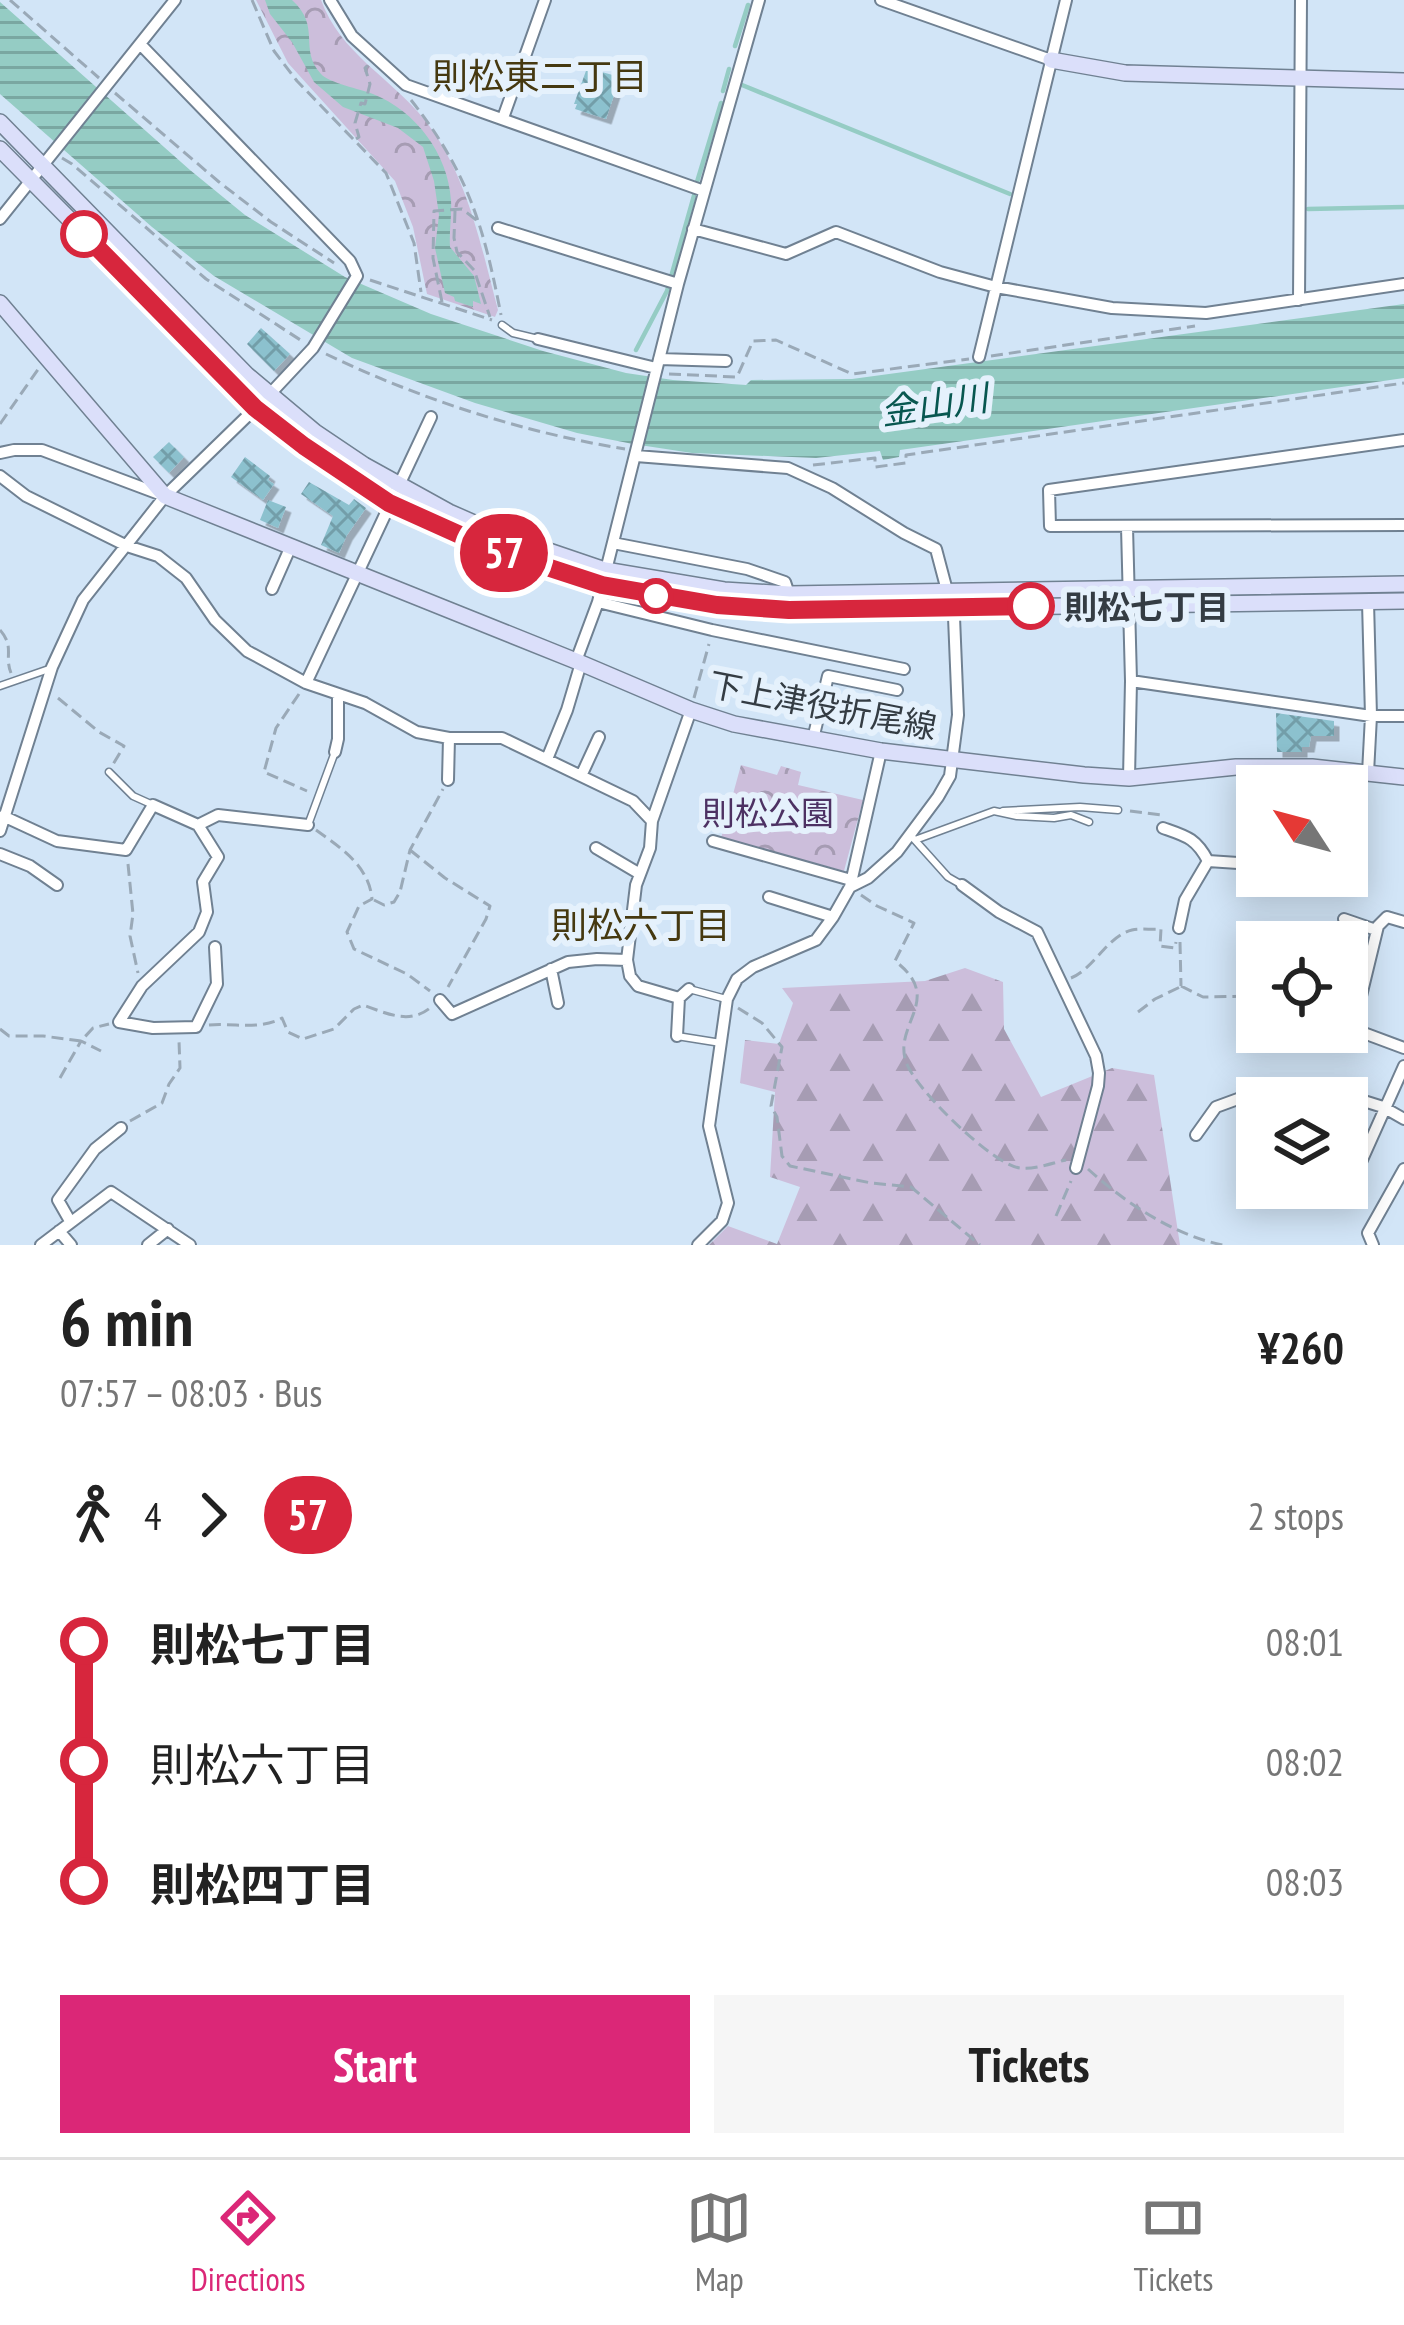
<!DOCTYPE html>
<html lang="en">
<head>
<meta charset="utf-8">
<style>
	:root { --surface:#fff; --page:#f6f6f6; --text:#222; --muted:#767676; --line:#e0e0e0; --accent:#db2777 }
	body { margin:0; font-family:"PT Sans Narrow","Noto Sans JP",sans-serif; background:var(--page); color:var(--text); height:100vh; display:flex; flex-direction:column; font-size:45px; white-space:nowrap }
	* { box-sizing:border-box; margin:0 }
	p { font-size:39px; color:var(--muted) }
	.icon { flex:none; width:66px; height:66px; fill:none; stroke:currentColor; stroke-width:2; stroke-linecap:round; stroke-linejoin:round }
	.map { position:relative; height:1245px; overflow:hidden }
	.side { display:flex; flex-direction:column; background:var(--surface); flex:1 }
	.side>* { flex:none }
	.badge { padding:0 24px; border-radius:39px; font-size:42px; line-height:78px }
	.needle { width:78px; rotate:306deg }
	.tools { position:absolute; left:1236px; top:765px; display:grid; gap:24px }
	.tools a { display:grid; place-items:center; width:132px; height:132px; border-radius:0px; background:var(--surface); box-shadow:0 6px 30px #0003; font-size:60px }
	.map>.badge { position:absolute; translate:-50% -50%; box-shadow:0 0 0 6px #fff }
	.legs { display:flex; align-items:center; gap:18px; height:132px; padding:0 60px; font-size:39px }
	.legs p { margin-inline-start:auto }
	.overview { display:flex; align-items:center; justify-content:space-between; height:204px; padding:0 60px }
	h1 { font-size:66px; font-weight:600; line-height:90px }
	.primary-button { display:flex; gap:24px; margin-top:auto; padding:24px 60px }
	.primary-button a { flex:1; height:138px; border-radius:0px; background:var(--accent); color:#fff; font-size:48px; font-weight:600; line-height:138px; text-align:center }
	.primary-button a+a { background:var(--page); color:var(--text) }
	ul { padding:0 60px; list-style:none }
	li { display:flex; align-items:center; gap:42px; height:120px; font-size:45px }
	li i { display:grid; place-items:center; width:18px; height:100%; margin:0 15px; background:currentColor }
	li i::after { content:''; width:30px; height:30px; margin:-15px; border:9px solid; border-radius:50%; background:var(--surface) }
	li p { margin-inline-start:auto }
	li:first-child i { background:linear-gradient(#0000 50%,currentColor 0) }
	li:last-child i { background:linear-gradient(currentColor 50%,#0000 0) }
	.dock { display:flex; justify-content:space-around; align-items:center; height:168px; border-top:3px solid var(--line); background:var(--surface); font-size:33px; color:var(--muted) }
	.dock a { display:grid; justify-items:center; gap:6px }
	.dock .on { color:var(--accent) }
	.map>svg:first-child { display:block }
	.forest { fill:url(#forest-firs) }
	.park { fill:url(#park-crowns) }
	.water { fill:url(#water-rules) }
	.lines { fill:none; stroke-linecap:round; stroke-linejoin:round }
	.stream { stroke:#95ccc4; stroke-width:4.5 }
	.building { fill:url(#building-cross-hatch); filter:url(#shadow) }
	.lane-casing { stroke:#708192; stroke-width:9 }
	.street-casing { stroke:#708192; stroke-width:14 }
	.secondary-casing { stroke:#708192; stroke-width:18 }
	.path { stroke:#9aa9b7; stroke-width:3; stroke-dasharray:12 6; stroke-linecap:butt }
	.lane { stroke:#fff; stroke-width:6 }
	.street { stroke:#fff; stroke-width:10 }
	.secondary { stroke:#dbdffa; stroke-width:15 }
	.line-1-casing { stroke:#fff; stroke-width:27 }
	.line-1 { stroke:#d7263d; stroke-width:18 }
	.stop-1-dot { fill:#fff; stroke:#d7263d; stroke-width:6 }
	.labels { text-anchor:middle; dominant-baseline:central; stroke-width:12; stroke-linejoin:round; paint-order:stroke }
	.stop-label { font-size:33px; font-weight:bold; fill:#343c43; stroke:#e5f1fc; text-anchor:start }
	.street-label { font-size:33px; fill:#343c43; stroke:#e5f1fc }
	.park-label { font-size:33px; fill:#4d3163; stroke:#e5f1fc }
	.neighbourhood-label { font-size:36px; fill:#463910; stroke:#e5f1fc }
	.water-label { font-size:36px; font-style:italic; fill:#085750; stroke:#e5f1fc }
</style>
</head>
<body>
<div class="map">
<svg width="1404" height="1245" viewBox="0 0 1404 1245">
	<defs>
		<pattern id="forest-firs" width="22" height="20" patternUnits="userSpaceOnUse" patternTransform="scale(3)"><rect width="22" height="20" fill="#ccbedb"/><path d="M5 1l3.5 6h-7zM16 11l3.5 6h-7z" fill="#a69cb3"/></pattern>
		<pattern id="park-crowns" width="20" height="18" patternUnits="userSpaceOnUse" patternTransform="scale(3)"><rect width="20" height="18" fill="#ccbedb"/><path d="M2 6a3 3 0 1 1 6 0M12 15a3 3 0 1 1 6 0" fill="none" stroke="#a69cb3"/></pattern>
		<pattern id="water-rules" width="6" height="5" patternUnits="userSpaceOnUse" patternTransform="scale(3)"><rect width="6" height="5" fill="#95ccc4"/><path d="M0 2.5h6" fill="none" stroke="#7aa7a1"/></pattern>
		<pattern id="building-cross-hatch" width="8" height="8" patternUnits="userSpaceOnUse" patternTransform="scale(3)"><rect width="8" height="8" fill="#8cc1ce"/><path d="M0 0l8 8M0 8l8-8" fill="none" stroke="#739ea9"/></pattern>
		<filter id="shadow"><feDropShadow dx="5.5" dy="5.5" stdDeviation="0" flood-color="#0004"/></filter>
	</defs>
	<rect width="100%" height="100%" fill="#d2e5f7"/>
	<path class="forest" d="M965,968L1003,982L1004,1029L1041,1097L1112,1068L1154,1075L1180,1245H709L728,1226L777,1244L800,1187L770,1177L775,1092L740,1083L745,1040L779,1044L793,1003L782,988L925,981Z"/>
	<path class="park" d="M256,0H321C340,53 390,77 424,119C467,173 481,246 498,310L495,317L427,294L413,227L395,181L288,63Z
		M741,765L777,775L781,766L801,772L798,785L863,800L844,871L721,838Z"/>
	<path class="water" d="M265,0H292C322,27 298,49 321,74C329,83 360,89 373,94C416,111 448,154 451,200C452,216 449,231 450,247L474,276L481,304L473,301V307L455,301L454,297L445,293L435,248L439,215L434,181L423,147L398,128L343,107L314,82L292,42L270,14Z
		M0,2L190,170L245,215L345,277L431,314L543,351L626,373L673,380L746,385L751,380L852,379L1404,304V378L900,450L899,457L883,460L880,451L816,458L692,453L633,444L577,433L475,403L352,358L214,276L152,227L0,94Z"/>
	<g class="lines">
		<path class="stream" d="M735,46L748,5
			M742,85L1010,194
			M723,91L729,69
			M697,182L721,103
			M1308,209L1404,207
			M636,350L667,291L695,192"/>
	</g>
	<path class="building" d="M587,68L620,77L606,119L575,109L577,104H574Z
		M261,328L290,354L274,371L247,344Z
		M169,442L184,457L169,473L153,457Z
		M245,457L270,476L268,480L274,484L263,500L231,477Z
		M309,482L349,505L354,499L366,508L347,535L339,553L321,545L333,516L301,494Z
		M268,500L286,507L278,528L260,520Z
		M1276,713L1334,721V736H1311L1309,747H1302V752H1277Z"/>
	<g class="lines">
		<defs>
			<path id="lane" d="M502,325L513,333L538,339
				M0,686L49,669
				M109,772L133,796L153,805
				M1003,811L1080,807L1118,810
				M308,825L335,752
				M913,838L948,877L962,885
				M915,840L994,811L1017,816L1054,818L1071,815L1089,822
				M689,989L726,999
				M677,1036L721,1043"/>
			<path id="street" d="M330,0L352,36L406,85L704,191
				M881,0L1051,60
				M503,118L545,0
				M0,219L175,0
				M498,228L678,284
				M693,229L786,254L836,232L940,272L996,287L1112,308L1206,313L1404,284
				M1299,300L1301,0
				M538,339L656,368
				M979,357L1066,0
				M659,359L726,361
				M1404,440L1049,490L1050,526L1404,525
				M0,453L14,450H42L162,495
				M636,456L788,468L832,488L904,533L936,549L954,617L958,715L950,776L938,797L897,852L868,878L850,887
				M0,476L26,496L127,546L158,556L186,578L215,620L247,651L306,683L365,703L417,732L449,738H502L633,801L652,821
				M1127,527L1131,681L1129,778
				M613,543L747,569L785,582L789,594
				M272,589L291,546
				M598,602L712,630L904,669
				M1368,602L1371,716L1368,773
				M576,661L598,602L678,284L759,0
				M1131,681L1371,716H1404
				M306,683L431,417
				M813,739L828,676L897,690
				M335,752L338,739V694
				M547,759L567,710L581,663
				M1312,767L1314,786
				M581,776L599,737
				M448,780L449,738
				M3,816L57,841L126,850L153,805L198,825L218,857L203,882L207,912L199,932L142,986L119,1022L153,1028L196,1027L217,984L215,947
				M198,825L218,815L308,825
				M1163,828C1186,836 1196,838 1208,861
				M0,831L52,667L83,600L165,496L269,395L313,348L357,276L350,261L140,44
				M713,841L851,880
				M596,848L640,874
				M0,854L30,866L57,885
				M1208,861L1238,863L1257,854
				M962,885L999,912L1037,932L1096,1056L1099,1073L1098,1086L1076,1168
				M769,897L833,917
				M1344,919L1376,930
				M1404,922L1387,917L1378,926L1353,1029L1404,1048
				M1179,928L1185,900L1208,861
				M551,969L558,1003
				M689,989L679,998L638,986L630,976L627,960L636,885L650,848L652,821L691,710
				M440,1000L452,1014L568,962L597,959L627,960
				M677,1036L679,998
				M1196,1135L1216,1107L1246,1096L1335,1092L1383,1107L1404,1119
				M1347,1171H1357L1404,1066
				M70,1221L58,1200L95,1149L121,1128
				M59,1231L71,1245
				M41,1245L111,1192L190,1245
				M148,1245L168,1229
				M698,1245L722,1221L728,1203L709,1126L727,999L737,979L753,967L816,940L833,917L850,887L881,751
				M1373,1245L1368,1233L1404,1169"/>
			<path id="secondary" d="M1051,60L1125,73L1404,81
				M0,122L247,375L315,432L364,465L449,512L499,534L605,570L724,590L789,594L1404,584
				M0,149C55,205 110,261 166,317C195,347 223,380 255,408C352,494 476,551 600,584C662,601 726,606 789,610L1404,601
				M0,303L165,496L576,661L691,710L734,724L881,751L1084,775L1129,778L1236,767H1312L1404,777"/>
		</defs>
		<use href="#lane" class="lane-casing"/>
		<use href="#street" class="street-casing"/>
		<use href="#secondary" class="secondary-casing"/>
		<path class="path" d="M10,0L99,78
			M252,0L274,51L297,81L386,173L414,243L421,292
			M115,93L219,182L271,222L334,263
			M411,100C468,172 484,227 501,315
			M356,139L359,137L355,123L361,103L365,104L370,84L365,68L369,64
			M62,158L72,164L206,279L302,341
			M455,211L454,238L457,252L474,270L490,317
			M370,280L492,320
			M442,302L433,258L434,211L462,209L479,222
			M326,354C420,399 521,432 625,449
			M991,356L1195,326
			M669,374L737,377L753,341L776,340L852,374L969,359
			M0,424L39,368
			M813,465L875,458V467L906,463V455L1404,383
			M0,630C15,647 4,656 11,673
			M299,694L276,728L264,772L307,791
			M58,698L99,732L124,746L112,766
			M694,698L709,644
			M1130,811L1161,815
			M316,830C341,848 369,866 372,899L359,906L347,932L354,949L407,974L430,991
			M410,850L445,878L490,906L486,919L448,987
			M128,864L133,914L130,936L138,973
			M861,895L877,906L914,923L895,961C945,999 893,1023 906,1062C915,1089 993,1165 1020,1168C1034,1170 1052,1163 1066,1160
			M374,900L384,905L394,902L400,892L410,850L443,789
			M1180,942L1181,986
			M1071,978C1094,969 1107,936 1132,930C1140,928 1152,930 1161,929L1160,946L1175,948L1176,942
			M1181,986L1203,997L1257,996
			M738,1008L762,1023L782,1047L771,1106L777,1117L782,1156L790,1166L871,1183L911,1187L980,1245
			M1138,1012L1155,999L1180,987
			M209,1025C233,1023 261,1030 282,1018L288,1032L303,1039L334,1029L354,1009L363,1005C386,1013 409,1025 430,1008
			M0,1029L9,1036H43L81,1041L93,1028L109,1024
			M60,1078L81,1041L101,1051
			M130,1121L162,1103L169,1084L180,1068L179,1041
			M1088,1169C1124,1202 1175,1236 1223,1245
			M1056,1216L1071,1181"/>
		<use href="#lane" class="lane"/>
		<use href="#street" class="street"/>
		<use href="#secondary" class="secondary"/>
	</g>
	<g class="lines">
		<defs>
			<path id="line-1" d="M84,234L255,408L304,446L389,503L489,548L602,585L717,605L789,610L1031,606"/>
		</defs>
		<use href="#line-1" class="line-1-casing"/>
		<use href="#line-1" class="line-1"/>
	</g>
	<g class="stop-1-dot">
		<circle cx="84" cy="234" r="21"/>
		<circle cx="656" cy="596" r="15"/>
		<circle cx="1031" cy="606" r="21"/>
	</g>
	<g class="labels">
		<g class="stop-label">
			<text x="1064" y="606">則松七丁目</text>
		</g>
		<g class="street-label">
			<text transform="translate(823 705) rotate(11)">下上津役折尾線</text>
		</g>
		<g class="park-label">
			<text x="768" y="812">則松公園</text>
		</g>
		<g class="neighbourhood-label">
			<text x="540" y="75">則松東二丁目</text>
			<text x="641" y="924">則松六丁目</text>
		</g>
		<g class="water-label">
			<text transform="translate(934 404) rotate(-8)">金山川</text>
		</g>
	</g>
</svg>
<div class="tools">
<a><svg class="needle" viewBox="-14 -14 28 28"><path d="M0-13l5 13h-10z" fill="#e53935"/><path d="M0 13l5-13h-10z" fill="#767676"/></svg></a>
<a><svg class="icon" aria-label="locate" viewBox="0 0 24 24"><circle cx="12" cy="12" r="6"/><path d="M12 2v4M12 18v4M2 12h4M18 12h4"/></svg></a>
<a><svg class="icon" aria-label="layers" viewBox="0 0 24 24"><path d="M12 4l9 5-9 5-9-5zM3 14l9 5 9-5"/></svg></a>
</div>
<b class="badge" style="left:504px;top:553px;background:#d7263d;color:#fff">57</b>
</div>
<section class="side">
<div class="overview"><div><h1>6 min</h1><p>07:57 – 08:03 · Bus</p></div><b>¥260</b></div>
<div class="legs"><svg class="icon" aria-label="walk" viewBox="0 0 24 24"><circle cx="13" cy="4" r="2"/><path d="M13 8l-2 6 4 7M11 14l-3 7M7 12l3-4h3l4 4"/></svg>4<svg class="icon" aria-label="forward" viewBox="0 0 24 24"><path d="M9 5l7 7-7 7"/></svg><b class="badge" style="background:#d7263d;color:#fff">57</b><p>2 stops</p></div>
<ul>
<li><i style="color:#d7263d"></i><b>則松七丁目</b><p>08:01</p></li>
<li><i style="color:#d7263d"></i><span>則松六丁目</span><p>08:02</p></li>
<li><i style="color:#d7263d"></i><b>則松四丁目</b><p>08:03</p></li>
</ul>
<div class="primary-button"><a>Start</a><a>Tickets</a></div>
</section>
<nav class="dock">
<a class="on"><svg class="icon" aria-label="directions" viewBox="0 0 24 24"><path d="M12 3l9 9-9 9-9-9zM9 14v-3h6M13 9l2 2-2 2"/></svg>Directions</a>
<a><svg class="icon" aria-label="map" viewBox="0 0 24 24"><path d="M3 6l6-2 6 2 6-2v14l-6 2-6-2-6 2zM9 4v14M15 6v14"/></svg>Map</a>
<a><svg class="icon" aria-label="tickets" viewBox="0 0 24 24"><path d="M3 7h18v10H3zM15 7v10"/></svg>Tickets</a>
</nav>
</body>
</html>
